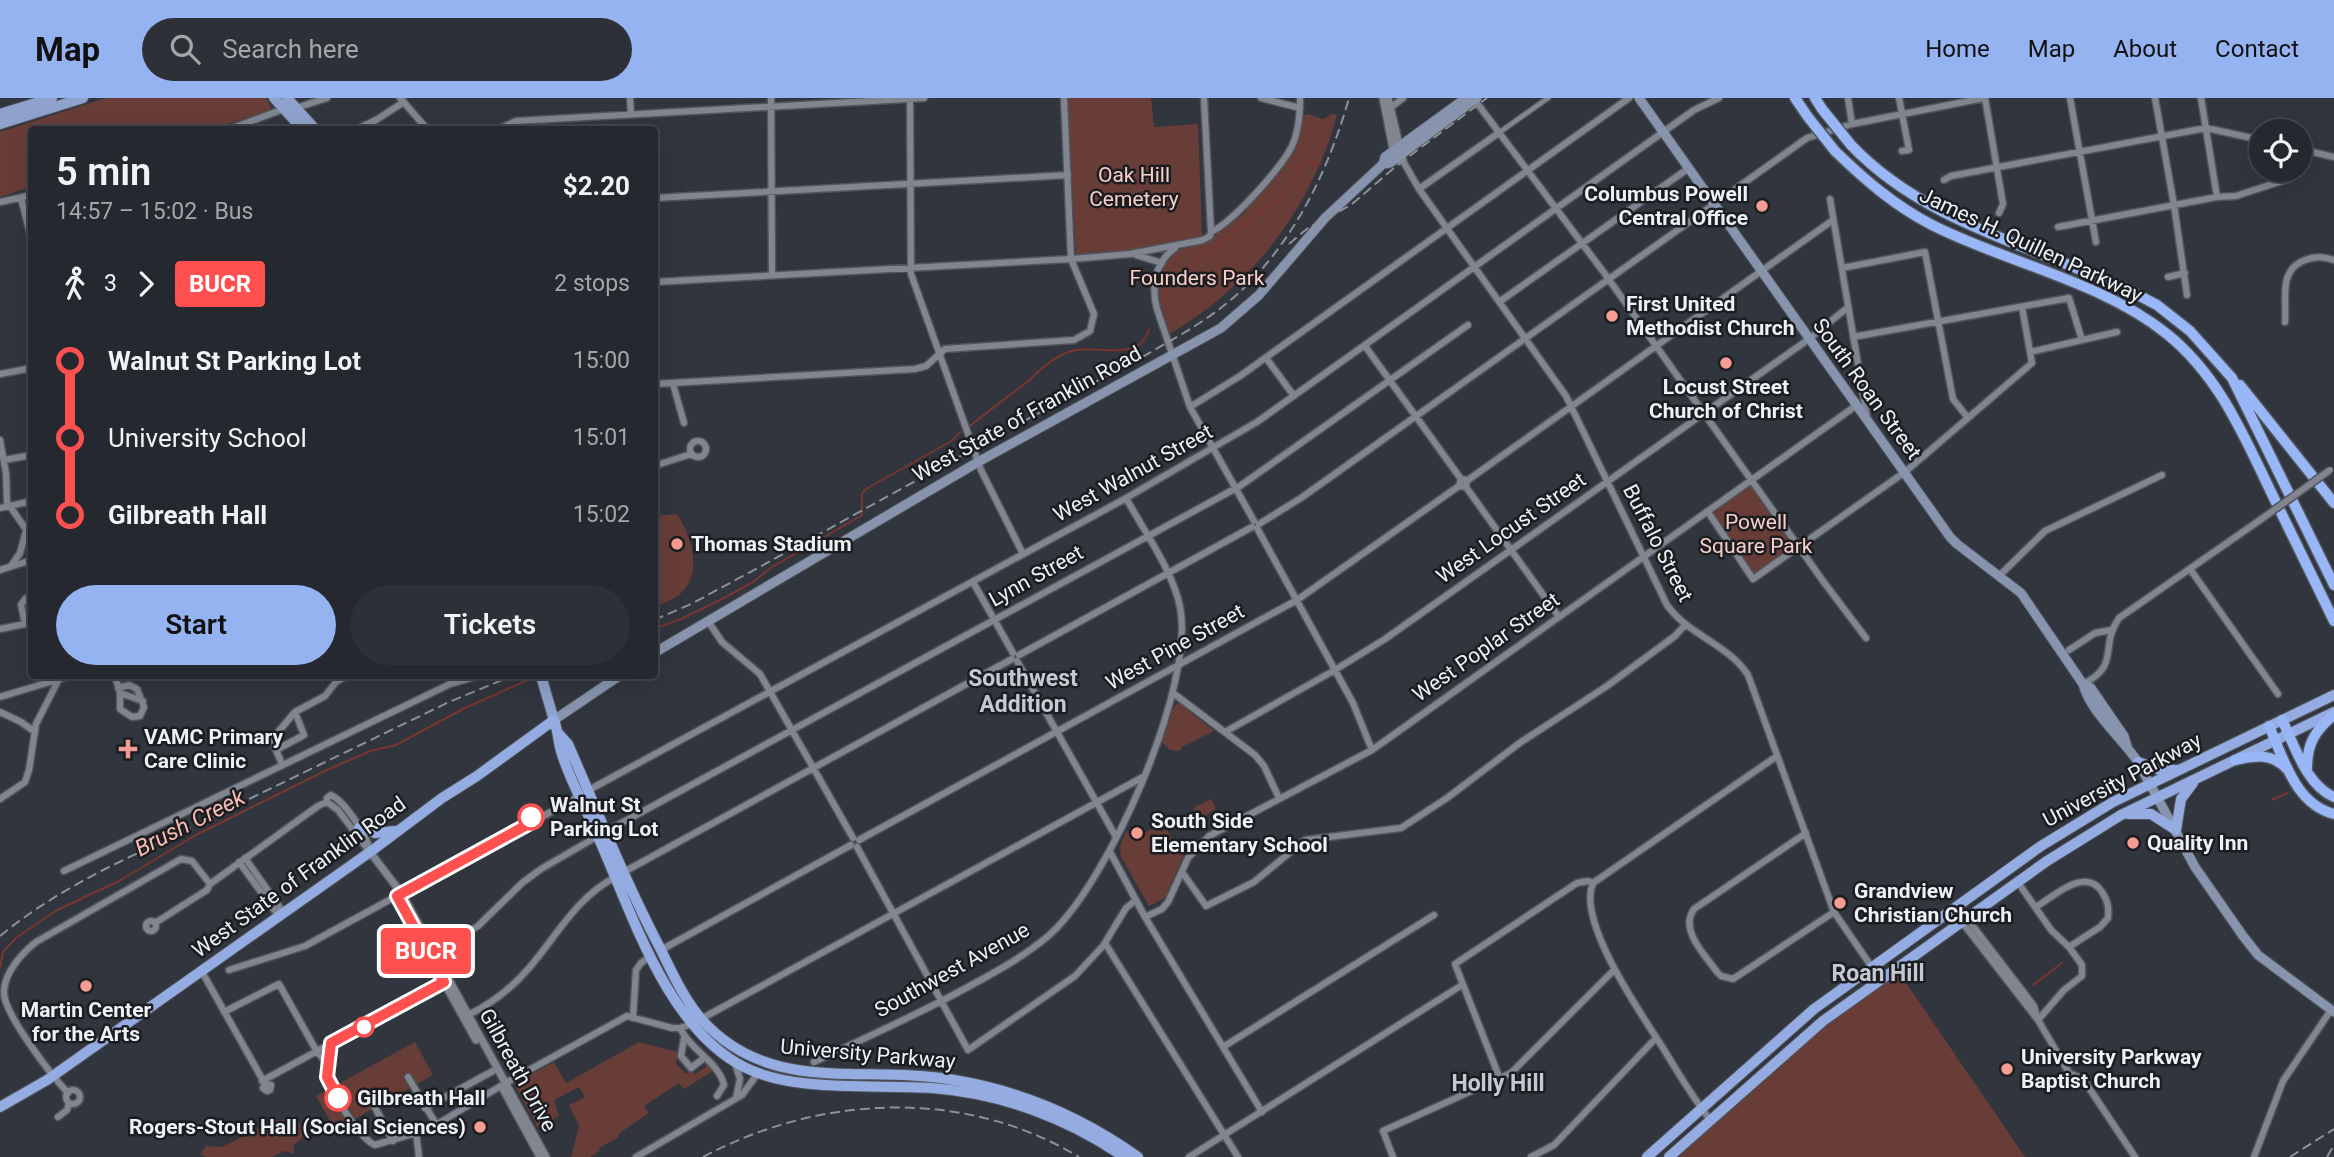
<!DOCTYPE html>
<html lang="en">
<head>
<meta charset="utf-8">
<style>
	:root { --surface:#25282e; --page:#2d3036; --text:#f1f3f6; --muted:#a3a6aa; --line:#42444a; --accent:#95b2f1 }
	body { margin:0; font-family:Roboto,sans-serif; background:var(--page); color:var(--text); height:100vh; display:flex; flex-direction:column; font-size:26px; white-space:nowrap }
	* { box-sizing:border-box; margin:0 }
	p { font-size:23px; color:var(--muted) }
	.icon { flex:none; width:38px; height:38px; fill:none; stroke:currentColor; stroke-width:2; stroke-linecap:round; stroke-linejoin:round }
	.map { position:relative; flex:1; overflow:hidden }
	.details { position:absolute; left:28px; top:28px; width:630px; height:553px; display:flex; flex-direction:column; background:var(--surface); border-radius:7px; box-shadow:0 7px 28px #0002,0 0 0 2px var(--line) }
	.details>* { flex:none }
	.badge { padding:0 14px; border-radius:5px; font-size:24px; line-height:46px }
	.controls { position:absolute; left:2249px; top:21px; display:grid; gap:14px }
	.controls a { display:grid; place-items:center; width:63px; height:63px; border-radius:50%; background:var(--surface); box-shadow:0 7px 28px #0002,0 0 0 2px var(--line); font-size:35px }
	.map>.badge { position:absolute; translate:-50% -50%; box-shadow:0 0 0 4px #fff }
	.legs { display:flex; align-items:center; gap:10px; height:77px; padding:0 28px; font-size:23px }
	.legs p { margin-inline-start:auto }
	.head { display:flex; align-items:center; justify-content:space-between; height:119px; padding:0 28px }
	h1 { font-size:38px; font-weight:600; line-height:52px }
	.primary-button { display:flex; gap:14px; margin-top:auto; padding:14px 28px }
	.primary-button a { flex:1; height:80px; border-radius:42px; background:var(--accent); color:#111; font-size:28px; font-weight:600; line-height:80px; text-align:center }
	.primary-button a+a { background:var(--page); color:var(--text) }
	ul { padding:0 28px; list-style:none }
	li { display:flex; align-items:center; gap:24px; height:77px; font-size:26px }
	li i { display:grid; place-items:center; width:10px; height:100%; margin:0 9px; background:currentColor }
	li i::after { content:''; width:18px; height:18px; margin:-9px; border:5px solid; border-radius:50%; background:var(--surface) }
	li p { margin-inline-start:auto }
	li:first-child i { background:linear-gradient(#0000 50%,currentColor 0) }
	li:last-child i { background:linear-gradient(currentColor 50%,#0000 0) }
	header { display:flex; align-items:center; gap:42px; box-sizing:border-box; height:98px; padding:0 35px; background:var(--accent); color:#111 }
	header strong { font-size:33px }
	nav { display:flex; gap:38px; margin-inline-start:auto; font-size:24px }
	.search { width:490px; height:63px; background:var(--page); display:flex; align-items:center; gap:18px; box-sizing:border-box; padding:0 24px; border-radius:38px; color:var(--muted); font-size:26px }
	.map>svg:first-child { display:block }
	.green { fill:#683d38 }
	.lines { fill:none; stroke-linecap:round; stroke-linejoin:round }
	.stream { stroke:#783631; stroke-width:2 }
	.pedestrian-casing { stroke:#50545b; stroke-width:7 }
	.minor-casing { stroke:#50545b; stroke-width:9 }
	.tertiary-casing { stroke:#50545b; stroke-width:10 }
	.secondary-casing { stroke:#50545b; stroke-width:11 }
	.primary-casing { stroke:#50545b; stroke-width:12 }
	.trunk-casing { stroke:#50545b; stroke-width:12 }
	.motorway-casing { stroke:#50545b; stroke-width:13 }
	.pedestrian { stroke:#80858f; stroke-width:4.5 }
	.minor { stroke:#80858f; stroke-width:6 }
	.tertiary { stroke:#80858f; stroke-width:7 }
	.secondary { stroke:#8894ae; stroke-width:9 }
	.primary { stroke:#8fa2cd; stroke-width:10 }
	.trunk { stroke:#94ace2; stroke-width:10 }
	.motorway { stroke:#99b6f6; stroke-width:10 }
	.rail { stroke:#8d9097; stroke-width:2; stroke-dasharray:10 5; stroke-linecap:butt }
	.minor-bridge-casing { stroke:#50545b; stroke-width:9; stroke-linecap:butt }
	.motorway-bridge-casing { stroke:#50545b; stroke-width:13; stroke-linecap:butt }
	.minor-bridge { stroke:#80858f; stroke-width:6 }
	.motorway-bridge { stroke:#99b6f6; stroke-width:10 }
	.line-1-casing { stroke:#fff; stroke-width:16 }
	.line-1 { stroke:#ff5050; stroke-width:10 }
	.poi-dot { fill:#f59c93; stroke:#1b1d20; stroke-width:2.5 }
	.stop-1-dot { fill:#fff; stroke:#ff5050; stroke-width:3.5 }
	.labels { text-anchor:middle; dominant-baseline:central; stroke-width:5; stroke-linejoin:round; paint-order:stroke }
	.park-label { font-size:21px; fill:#f9cec9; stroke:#1b1d20 }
	.poi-label { font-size:21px; font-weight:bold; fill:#eef1f6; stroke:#1b1d20; text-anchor:start }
	.street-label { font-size:21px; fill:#eef1f6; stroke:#1b1d20 }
	.stop-label { font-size:21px; font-weight:bold; fill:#eef1f6; stroke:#1b1d20; text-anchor:start }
	.neighbourhood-label { font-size:23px; font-weight:bold; fill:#c3c8d3; stroke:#1b1d20 }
	.water-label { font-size:23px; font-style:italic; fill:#fabbb3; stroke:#1b1d20 }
</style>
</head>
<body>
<header>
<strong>Map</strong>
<div class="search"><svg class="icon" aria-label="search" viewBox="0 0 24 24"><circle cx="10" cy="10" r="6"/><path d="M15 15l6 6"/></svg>Search here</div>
<nav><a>Home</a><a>Map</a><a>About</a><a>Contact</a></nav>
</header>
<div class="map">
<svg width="2334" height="1059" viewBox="0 0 2334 1059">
	<rect width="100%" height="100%" fill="#31353d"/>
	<path class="green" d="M106,0H266L271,10L267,14L211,31L32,32L31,89L0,99V34Z
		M1067,0H1151L1154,29L1198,26L1202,138L1144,151L1076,157Z
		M1307,16L1323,21L1332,16L1337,17C1311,111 1253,186 1170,236L1157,196L1159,180L1166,164L1175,153L1207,144L1244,115L1294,53L1300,21L1302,18Z
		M1751,386L1796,447L1757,476L1752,475L1712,416L1713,412Z
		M677,416C699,451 705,496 655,508V418Z
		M1178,605L1185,606V610L1214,633L1182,649L1180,653L1170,652L1162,644L1174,609Z
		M1211,701L1216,710L1196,725L1191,716L1195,714L1193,710Z
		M1158,728L1161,734L1167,731L1173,744L1180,741L1186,752L1165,800L1149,808L1121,759L1120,748L1126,733L1134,734L1136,739Z
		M1898,873L2025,1059H1675L1815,935Z
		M415,944L433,977L335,1032L316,998Z
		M639,944L678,954L676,966L686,976L691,972L695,976L706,969L704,964L713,973L684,991L679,985L644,1008L649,1015L618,1036L619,1039L599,1050L600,1053L590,1059H571L579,1028L569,1007L585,999L579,989L554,1002L559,1018L538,1030L514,986L554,964L566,985Z
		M294,1017L306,1037L293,1048L295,1056L285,1053L272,1059H206L200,1056L206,1048L222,1049L276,1022H284Z"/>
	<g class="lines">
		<path class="stream" d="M19,30L32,49
			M1163,203L1169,186L1285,95L1304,66L1310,63L1321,66
			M970,328C989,312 1008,299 1027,284C1042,271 1055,256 1076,252C1098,247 1138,265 1149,232
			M654,531L683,520L724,500L753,484L772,469L859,419L862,417V396L866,391L953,342L960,334
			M2272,702L2287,695
			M0,869L3,854L16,840L57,812L119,783L196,737L325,673L370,653L396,647L463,611L530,581
			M2033,887L2062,865"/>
		<defs>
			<path id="pedestrian" d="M1500,34L1548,0"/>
			<path id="minor" d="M400,0L428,32
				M630,0L631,16
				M771,0L772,177
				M910,0L911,176L981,372L1023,456
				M1204,0L1211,134
				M1261,0L1300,10
				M1848,0L1852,26
				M1899,0L1909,52L1902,53
				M1985,0L2003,106L1999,115
				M2070,0L2096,144
				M2155,0L2174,107L2187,197
				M2201,0L2217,99
				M1474,1L1605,176L1823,483L1866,540
				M296,10L327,0
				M1390,10L1403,0
				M227,32L284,11
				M355,32L376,22L404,4
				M497,32L516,23L924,0
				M2300,51L2334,59
				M1403,63L1419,91L1566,298L1667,507C1688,537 1728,546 1748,577L1834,814L1880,881
				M1944,82L1951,78L2206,30L2261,42
				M1419,91L1500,34
				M21,100L32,143
				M654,100L1068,77
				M1830,101L1867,319
				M0,104L32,97
				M2058,129L2217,99L2236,98L2291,80L2293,72
				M1175,150C1155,164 1151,189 1157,211L1190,309L1254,423
				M1136,157L1162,165
				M1842,170L1925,154L1953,301L1968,320
				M2168,179L2185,175
				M654,184L1071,161L1130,156L1203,142L1210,138L1211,134C1233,124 1281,70 1292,48C1298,35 1300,14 1300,0
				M1499,204L1689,70
				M2285,224C2286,211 2284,198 2286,185C2290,162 2315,155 2334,162
				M1853,239L2069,200L2082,242
				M1365,248L1461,381
				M2030,254L2117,234
				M1266,260L1294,298
				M0,276L32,270
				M654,286L915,271L926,268L945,251L1074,242L1090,233L1094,216L1071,161L1064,0
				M673,286L684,325
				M1190,309L1240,278L1629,0
				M0,342L6,375L7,404L32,440
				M690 351a8 8 0 1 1 16 0a8 8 0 1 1-16 0Z
				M4,362L32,357
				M654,368L691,356
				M1468,382L1833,122
				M1466,389L1467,382L1461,381L1459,388L1466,389L1559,519
				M0,410L32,403
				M1708,414L1753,481L1905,374L2032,265L2022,209
				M1259,426L1301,400L1807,40L1852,26L1984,0
				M1257,430L1353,605L1372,652
				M11,468L20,455L26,433
				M2190,471L2278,596
				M0,472L32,462
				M1999,478L2045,433L2162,377
				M973,484L1013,555
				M708,523L722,544L760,576L853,740
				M0,531L25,526L21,507L25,501L32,498
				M2069,552L2095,535L2111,532
				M1019,557L1252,429
				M1017,563L1116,739
				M115,578L120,595V611L132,619L140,618L144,609L137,591L129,587L118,590
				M2083,586C2121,567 2099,549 2119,520L2260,422
				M120,595L143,603
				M1173,595L1255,657L1264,668L1279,700
				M0,599L70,578
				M0,614L21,624L35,634
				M1225,634L1335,572L1385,541L1809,241L1847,210
				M276,652L304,637L295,614
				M282,666L273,645L274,639L295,614L325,598L336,584L346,578
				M587,693L1121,403L1257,324L1694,12L1719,0
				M0,701L25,684L29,672L36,626L59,581
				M327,704L338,712L369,753
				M605,734L1240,388L1468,227
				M1806,735L1694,811C1679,832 1705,857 1717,874L1721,878L1733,881L1834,814
				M859,742L1297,502L1459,388
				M857,749L968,952L1075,878L1103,848L1126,810L1136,802
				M1110,754L1145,819L1262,1014
				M245,760L283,814
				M239,764L278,817
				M64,773L450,586L478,578
				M1182,774L1206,808L1254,784L1305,742L1401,730L1447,700L1521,644L1607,588L1675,538L1685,527
				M622,775L1012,561
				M2017,783L2051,832L2069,849L2082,867V878L2064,892L2038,922
				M1593,785C1576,823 1642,917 1663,950C1678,975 1693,1000 1711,1023
				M2036,809C2054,798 2086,768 2102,794C2108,803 2109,809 2108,820L2100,829L2069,849
				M1145,819L1162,811L1168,804L1188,760L1209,738L1372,652L1857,307
				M1966,819L2034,908L2037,920
				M1961,823L2038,922L2069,975L2083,981L2135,1059
				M146 828a5 5 0 1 1 10 0a5 5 0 1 1-10 0Z
				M155,825L207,792L210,786L318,708L327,704V700L331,697C345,704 368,738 370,754
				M1105,845L1238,1059
				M661,852L851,747
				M434,855L478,828L522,785L541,771L598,738
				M201,872L265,986L263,990L267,993L270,992L271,987L265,986
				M229,872L305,848L580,698
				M224,914L279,886L316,952L327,966
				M468,917C491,906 512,890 529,870C556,839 577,798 616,779
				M633,920L636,872L641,865L651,858
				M701,921L1143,679
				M680,930C690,952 718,963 724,987L717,998
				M684,940L681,958L691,970L704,960
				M331,945C331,956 325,966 327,977C329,992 361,1042 375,1047L429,1031L509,983L627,918L672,930H680L692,926
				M1223,949L1434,817
				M814,964C865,940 917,917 966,890C994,875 1023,859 1047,839C1107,789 1196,587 1180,509C1173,473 1144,433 1126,400
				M735,965L740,981L736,1000
				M408,979L436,1026
				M1500,981L1455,866L1577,785L1588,783L1593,785L1777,658
				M262,983L448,882
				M66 999a7 7 0 1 1 14 0a7 7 0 1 1-14 0Z
				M68,995C52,978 3,915 4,894C4,875 22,855 36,844L181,761L192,763L210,786
				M371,1002L393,1043
				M425,1010L493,973
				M58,1019L67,1012L69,1005
				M416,1034L419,1059
				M636,1059L742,997L758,975
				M1189,1059L1462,887
				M1393,1059L1383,1033L1511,975L1614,872
				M1531,1059L1554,1047L1656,940
				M2254,1059L2283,983L2331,912"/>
			<path id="tertiary" d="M1383,0L1395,61L1403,63L1388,0
				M370,754L402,796L546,1059
				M397,792V798L405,814L476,942
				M502,989L540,1059"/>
			<path id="secondary" d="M1639,0L1950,439L1957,446L2021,495L2083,586C2090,614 2122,640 2138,664L2195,769L2243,838L2258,857L2334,914
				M1383,66L1390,65L1477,0
				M654,555L978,364L1221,230L1259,197L1325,120L1383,66L1385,59L1466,0
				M2083,586L2091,590L2124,638L2127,648
				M554,622L619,578"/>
			<path id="primary" d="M274,0L303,32
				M287,0L316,32
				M0,16L52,0
				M0,26L83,0
				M541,578L554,622"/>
			<path id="trunk" d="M559,636L568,646C598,715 625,783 660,850C672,874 684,902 703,923C772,998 864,966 954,982C1021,993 1083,1020 1138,1059
				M2138,664L2160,672H2176
				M2128,716H2151L2176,732L2181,701L2193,685
				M359,730L375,735L395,733
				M0,1009L47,982L370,754L442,700L477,678L554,622C558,633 558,643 561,653C570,684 587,712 599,741C632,815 667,930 744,969C795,995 875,986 932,990C1000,995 1068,1020 1124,1059
				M1647,1059L1814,911L2041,748L2113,704L2334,597
				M1669,1059L1823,923L2047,763L2121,717L2334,614"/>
			<path id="motorway" d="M1795,0L1808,19
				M1815,0L1822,11
				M1851,47C1927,127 2040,149 2136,196L2157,207L2190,233L2232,280L2334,487
				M1835,53C1865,82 1895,108 1932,127C2007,165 2101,183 2167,236C2219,278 2243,336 2271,394C2292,437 2313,480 2334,523
				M2240,287L2334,405
				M2282,622C2295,648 2306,687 2334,699
				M2269,628C2284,661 2295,706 2334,716
				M2235,662C2255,658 2271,654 2287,671
				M2307,670C2307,646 2315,632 2334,617"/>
		</defs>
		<use href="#pedestrian" class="pedestrian-casing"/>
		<use href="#minor" class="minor-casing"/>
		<use href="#tertiary" class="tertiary-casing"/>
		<use href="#secondary" class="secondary-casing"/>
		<use href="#primary" class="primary-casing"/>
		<use href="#trunk" class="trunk-casing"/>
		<use href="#motorway" class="motorway-casing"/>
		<use href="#pedestrian" class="pedestrian"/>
		<use href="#minor" class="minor"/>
		<use href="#tertiary" class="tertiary"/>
		<use href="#secondary" class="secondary"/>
		<use href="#primary" class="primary"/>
		<use href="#trunk" class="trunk"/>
		<use href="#motorway" class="motorway"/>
		<path class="rail" d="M1289,146L1308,130L1351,107L1395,69L1487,0
			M654,522L691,506C807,444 923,378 1039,315C1071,297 1104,279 1137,262C1175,240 1214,220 1246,188C1298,136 1329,70 1349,0
			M0,838C33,811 68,790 107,770L449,604L512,578
			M703,1059C819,997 963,989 1079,1059
			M2290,1059L2334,1031
			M2327,1059L2334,1047"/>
		<defs>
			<path id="minor-bridge" d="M2260,422L2330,372"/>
			<path id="motorway-bridge" d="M1822,11L1851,47
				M1808,19L1835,53"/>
		</defs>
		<use href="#minor-bridge" class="minor-bridge-casing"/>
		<use href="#motorway-bridge" class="motorway-bridge-casing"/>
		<use href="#minor-bridge" class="minor-bridge"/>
		<use href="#motorway-bridge" class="motorway-bridge"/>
	</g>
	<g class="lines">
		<defs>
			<path id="line-1" d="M338,1000L327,979L331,945L444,884L397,798L534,723L531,719"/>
		</defs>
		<use href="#line-1" class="line-1-casing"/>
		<use href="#line-1" class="line-1"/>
	</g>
	<g class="poi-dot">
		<circle cx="1762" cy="108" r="7"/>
		<circle cx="1612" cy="218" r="7"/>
		<circle cx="1726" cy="265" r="7"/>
		<circle cx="677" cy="446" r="7"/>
		<path d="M124.5 640.5h7v7h7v7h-7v7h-7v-7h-7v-7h7z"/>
		<circle cx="1137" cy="735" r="7"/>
		<circle cx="2133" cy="745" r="7"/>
		<circle cx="1840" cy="805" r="7"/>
		<circle cx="86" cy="888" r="7"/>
		<circle cx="2007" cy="971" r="7"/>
		<circle cx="480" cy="1029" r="7"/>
	</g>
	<g class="stop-1-dot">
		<circle cx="531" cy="719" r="12"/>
		<circle cx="364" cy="929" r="9"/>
		<circle cx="338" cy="1000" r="12"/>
	</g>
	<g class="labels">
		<g class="park-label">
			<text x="1134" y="77">Oak Hill<tspan x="1134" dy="24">Cemetery</tspan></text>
			<text x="1197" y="180">Founders Park</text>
			<text x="1756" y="424">Powell<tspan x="1756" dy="24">Square Park</tspan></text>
		</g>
		<g class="poi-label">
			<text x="1748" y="96" text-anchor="end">Columbus Powell<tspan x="1748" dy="24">Central Office</tspan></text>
			<text x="1626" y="206">First United<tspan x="1626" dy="24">Methodist Church</tspan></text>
			<text x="1726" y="289" text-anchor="middle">Locust Street<tspan x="1726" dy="24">Church of Christ</tspan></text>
			<text x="691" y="446">Thomas Stadium</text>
			<text x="144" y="639">VAMC Primary<tspan x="144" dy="24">Care Clinic</tspan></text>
			<text x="1151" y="723">South Side<tspan x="1151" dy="24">Elementary School</tspan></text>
			<text x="2147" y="745">Quality Inn</text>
			<text x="1854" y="793">Grandview<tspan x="1854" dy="24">Christian Church</tspan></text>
			<text x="86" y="912" text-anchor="middle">Martin Center<tspan x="86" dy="24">for the Arts</tspan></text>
			<text x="2021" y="959">University Parkway<tspan x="2021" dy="24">Baptist Church</tspan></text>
			<text x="466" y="1029" text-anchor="end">Rogers-Stout Hall (Social Sciences)</text>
		</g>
		<g class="street-label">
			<text transform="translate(2031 147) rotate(25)">James H. Quillen Parkway</text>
			<text transform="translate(1867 291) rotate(54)">South Roan Street</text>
			<text transform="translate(1027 316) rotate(-29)">West State of Franklin Road</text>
			<text transform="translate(1133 375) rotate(-29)">West Walnut Street</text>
			<text transform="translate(1511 430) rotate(-35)">West Locust Street</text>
			<text transform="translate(1658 445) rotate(63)">Buffalo Street</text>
			<text transform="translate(1036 478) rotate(-29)">Lynn Street</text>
			<text transform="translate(1175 549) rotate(-29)">West Pine Street</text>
			<text transform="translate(1486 549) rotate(-35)">West Poplar Street</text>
			<text transform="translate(2122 682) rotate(-28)">University Parkway</text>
			<text transform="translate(299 779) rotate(-36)">West State of Franklin Road</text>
			<text transform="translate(952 872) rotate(-29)">Southwest Avenue</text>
			<text transform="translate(868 956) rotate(5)">University Parkway</text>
			<text transform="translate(518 972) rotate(61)">Gilbreath Drive</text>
		</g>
		<g class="stop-label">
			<text x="550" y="707">Walnut St<tspan x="550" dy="24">Parking Lot</tspan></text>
			<text x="357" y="1000">Gilbreath Hall</text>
		</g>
		<g class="neighbourhood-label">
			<text x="1023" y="580">Southwest<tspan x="1023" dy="26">Addition</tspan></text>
			<text x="1878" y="875">Roan Hill</text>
			<text x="1498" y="985">Holly Hill</text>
		</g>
		<g class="water-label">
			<text transform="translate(190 725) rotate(-27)">Brush Creek</text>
		</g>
	</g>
</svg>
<div class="controls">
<a><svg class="icon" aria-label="locate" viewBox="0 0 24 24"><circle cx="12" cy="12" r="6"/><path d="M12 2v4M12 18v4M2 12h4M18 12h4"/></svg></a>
</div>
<b class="badge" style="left:426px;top:853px;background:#ff5050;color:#fff">BUCR</b>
<section class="details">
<div class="head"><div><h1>5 min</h1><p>14:57 – 15:02 · Bus</p></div><b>$2.20</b></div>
<div class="legs"><svg class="icon" aria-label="walk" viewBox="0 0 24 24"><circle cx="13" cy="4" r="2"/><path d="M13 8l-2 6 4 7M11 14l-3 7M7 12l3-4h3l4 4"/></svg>3<svg class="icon" aria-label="forward" viewBox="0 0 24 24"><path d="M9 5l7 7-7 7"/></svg><b class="badge" style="background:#ff5050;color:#fff">BUCR</b><p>2 stops</p></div>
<ul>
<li><i style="color:#ff5050"></i><b>Walnut St Parking Lot</b><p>15:00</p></li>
<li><i style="color:#ff5050"></i><span>University School</span><p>15:01</p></li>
<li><i style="color:#ff5050"></i><b>Gilbreath Hall</b><p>15:02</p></li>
</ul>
<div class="primary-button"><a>Start</a><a>Tickets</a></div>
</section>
</div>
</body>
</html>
